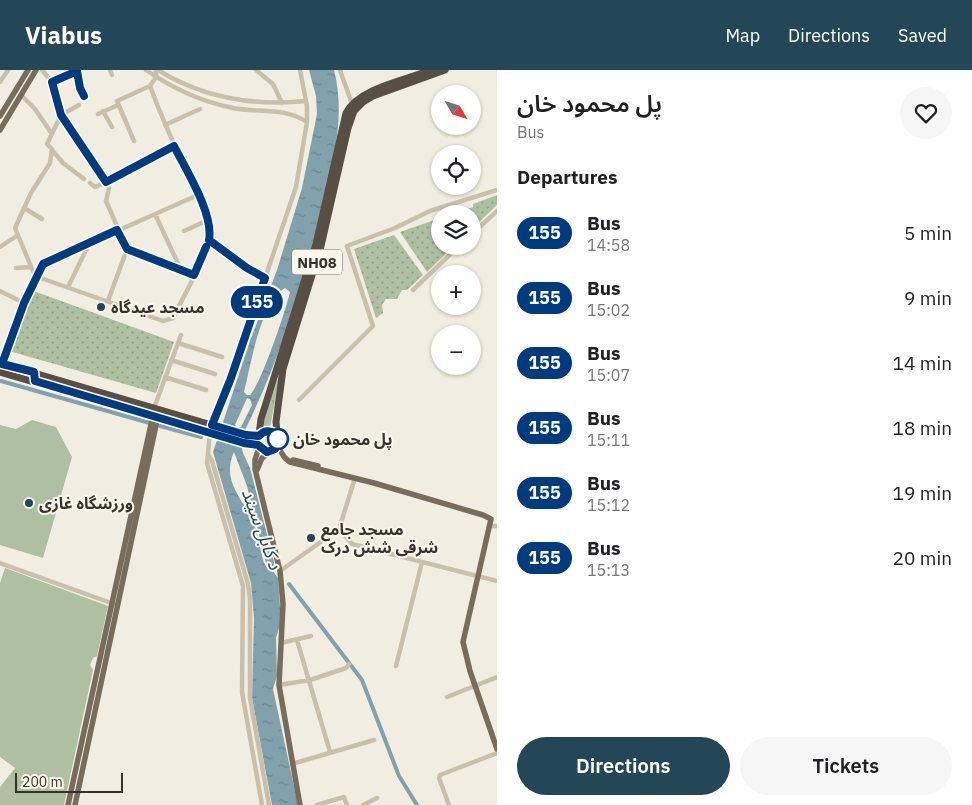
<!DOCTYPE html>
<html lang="en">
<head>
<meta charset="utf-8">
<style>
	:root { --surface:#fff; --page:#f6f6f6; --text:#202124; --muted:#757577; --accent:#234756 }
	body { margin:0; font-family:"IBM Plex Sans","Noto Sans Arabic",sans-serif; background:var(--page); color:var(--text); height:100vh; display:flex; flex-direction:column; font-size:19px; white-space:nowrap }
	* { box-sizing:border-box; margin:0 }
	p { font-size:16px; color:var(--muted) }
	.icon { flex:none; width:28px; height:28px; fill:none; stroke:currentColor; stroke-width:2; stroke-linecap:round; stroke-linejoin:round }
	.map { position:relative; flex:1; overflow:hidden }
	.sheet { display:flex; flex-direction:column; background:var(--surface); width:475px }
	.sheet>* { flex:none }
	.badge { padding:0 10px; border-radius:16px; font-size:18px; line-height:32px }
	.needle { width:32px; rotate:128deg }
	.controls { position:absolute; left:431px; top:15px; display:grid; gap:10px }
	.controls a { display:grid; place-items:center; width:50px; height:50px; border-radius:50%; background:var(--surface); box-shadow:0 1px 4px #0004; font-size:25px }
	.scale { position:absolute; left:15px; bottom:12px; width:108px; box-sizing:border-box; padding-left:5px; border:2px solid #38322b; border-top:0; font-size:14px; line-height:18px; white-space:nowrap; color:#38322b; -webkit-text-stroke:4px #f9f6ec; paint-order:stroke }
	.map>.badge { position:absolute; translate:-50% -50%; box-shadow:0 0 0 2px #fff }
	h2 { padding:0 20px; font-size:19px; line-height:45px }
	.round { display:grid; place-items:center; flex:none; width:52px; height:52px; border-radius:26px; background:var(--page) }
	.summary { display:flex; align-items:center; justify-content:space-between; height:85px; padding:0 20px }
	h1 { font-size:24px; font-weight:600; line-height:38px }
	.primary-button { display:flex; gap:10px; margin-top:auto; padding:10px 20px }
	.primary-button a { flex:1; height:58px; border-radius:30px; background:var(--accent); color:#fff; font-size:20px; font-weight:600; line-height:58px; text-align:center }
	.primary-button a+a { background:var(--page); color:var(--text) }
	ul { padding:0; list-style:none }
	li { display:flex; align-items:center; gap:15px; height:65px; padding:0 20px }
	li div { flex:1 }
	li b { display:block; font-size:19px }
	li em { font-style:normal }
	li .badge { min-width:55px; font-weight:700; text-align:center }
	header { display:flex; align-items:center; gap:30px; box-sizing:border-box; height:70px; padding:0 25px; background:var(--accent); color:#fff }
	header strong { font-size:24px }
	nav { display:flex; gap:28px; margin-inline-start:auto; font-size:18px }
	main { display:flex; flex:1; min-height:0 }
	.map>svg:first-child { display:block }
	.grass { fill:url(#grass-tufts) }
	.park { fill:url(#park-dots) }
	.pitch { fill:#aec0a1 }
	.water { fill:url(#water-ripples); fill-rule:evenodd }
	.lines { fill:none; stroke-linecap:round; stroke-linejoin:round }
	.canal { stroke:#81a1ac; stroke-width:4 }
	.minor { stroke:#c9c0ac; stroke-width:4.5 }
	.major { stroke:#786c5d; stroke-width:5.5 }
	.highway { stroke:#584e43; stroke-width:7 }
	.line-casing { stroke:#fff; stroke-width:11 }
	.line { stroke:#003b80; stroke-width:8 }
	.poi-dot { fill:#234756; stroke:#f9f6ec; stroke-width:2 }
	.stop-dot { fill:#fff; stroke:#003b80; stroke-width:2.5 }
	.labels { text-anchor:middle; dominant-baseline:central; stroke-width:4; stroke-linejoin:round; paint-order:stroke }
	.shield { fill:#f9f6ec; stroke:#726d65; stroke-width:1 }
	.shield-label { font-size:15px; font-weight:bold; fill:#38322b }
	.poi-label { font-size:16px; font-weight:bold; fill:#38322b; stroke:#f9f6ec; text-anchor:start }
	.stop-label { font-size:16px; font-weight:bold; fill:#38322b; stroke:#f9f6ec; text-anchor:start }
	.water-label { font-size:18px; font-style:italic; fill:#234756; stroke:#f9f6ec }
</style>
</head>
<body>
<header>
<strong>Viabus</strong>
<nav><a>Map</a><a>Directions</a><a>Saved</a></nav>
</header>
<main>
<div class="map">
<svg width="497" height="735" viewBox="0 0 497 735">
	<defs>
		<pattern id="grass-tufts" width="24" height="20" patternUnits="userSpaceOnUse" patternTransform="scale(1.25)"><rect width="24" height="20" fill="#aec0a1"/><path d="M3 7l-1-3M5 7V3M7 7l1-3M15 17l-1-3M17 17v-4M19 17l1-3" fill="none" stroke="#8f9d83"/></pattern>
		<pattern id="park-dots" width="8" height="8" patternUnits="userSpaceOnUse" patternTransform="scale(1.25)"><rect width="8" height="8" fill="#aec0a1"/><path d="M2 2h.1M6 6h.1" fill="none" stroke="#8f9d83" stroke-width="1.8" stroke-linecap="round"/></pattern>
		<pattern id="water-ripples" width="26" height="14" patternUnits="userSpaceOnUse" patternTransform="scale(1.25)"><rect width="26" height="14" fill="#81a1ac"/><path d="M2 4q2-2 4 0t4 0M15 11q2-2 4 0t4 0" fill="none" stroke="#6b848c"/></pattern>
	</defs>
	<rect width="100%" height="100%" fill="#f1ede0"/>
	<path class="grass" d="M280,303L270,358L264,357V353L262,352Z"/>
	<path class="park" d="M497,125V135L473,158L472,144H453L473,137V134Z
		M440,148V176H454L427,202L400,162Z
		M394,165L423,205L407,220H402L397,229H386L382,235L383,243L376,248L354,179Z
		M31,220L174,272L156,323L9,281Z"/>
	<path class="pitch" d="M32,350L56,357L72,387L43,488L0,475V355L16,359Z
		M5,498L108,536L97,586L93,588L90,595L93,600L64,735H0V717L15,698L0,687V513Z"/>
	<path class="water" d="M309,0H334C346,46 333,93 322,138C303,215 280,289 245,360L241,375L243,383L250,398L274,492L273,501L278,508L281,551L276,568L277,606L273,619L298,735H272L252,628L254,548L251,513L213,382L250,271L277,200L302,118L317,44L316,26ZM285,218L290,222C286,240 261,314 250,325H247L244,322C251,295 260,233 285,218ZM247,328L250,329L252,335L241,357H237L235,355ZM234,382L247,416L267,497L264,493C260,480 258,464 253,451C242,428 221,410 234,382Z"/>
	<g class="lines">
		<path class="canal" d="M1,311L150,353
			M160,356L201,367
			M289,514L362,610L399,706L417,735"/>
		<path class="minor" d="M42,0L52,12L61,45L109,118L106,131L127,179L194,205
			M110,0L112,5
			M146,0C172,18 202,32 233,38C258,43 285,37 307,52
			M158,0C203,28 255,36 306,31
			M256,0L273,14L282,33
			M340,0L352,34
			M77,1L80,18L84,26
			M0,12L8,0
			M52,12L79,0
			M21,25L35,39L52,64
			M79,35L61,45L47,74L52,79L50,93L31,123L15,158L35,206L163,251L173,248C181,230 212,178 211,161C210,141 196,121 188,104C174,75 161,46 150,16L156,7V0
			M103,41L112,57
			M98,44L118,35
			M165,55L200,39
			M134,71L117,31L150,16
			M52,80L63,93L84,109
			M90,113L95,117L106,112L175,76
			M24,138L42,149
			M155,144L181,200
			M184,161L208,150
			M472,164L497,141
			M209,170L247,198L265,207
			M0,177L18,165
			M16,198L31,197
			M68,217L89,174
			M413,220L459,176
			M0,221L24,233
			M108,231L127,179
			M178,273L222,287
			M171,290L215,304
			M3,294L24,233L43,194L198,125
			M165,307L206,320
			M299,330L373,256L347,176L395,158L430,141L497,120
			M154,338L181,265
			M212,355L231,308L296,117L307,52V36L300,0
			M210,363L207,393L243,516L242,622L262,735
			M208,384L212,391L248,514L250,529V628L269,735
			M490,456H497
			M339,459L352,474L497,511
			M0,493L114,534
			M280,501L339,459L355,408
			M297,570L330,682
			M281,573L311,566
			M396,596L422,492
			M279,615L310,610L346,598L349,594
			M447,627L497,607
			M292,694L374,670
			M317,735L344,727L347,735
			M363,735L377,728
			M449,735L439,708L440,705L497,683"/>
		<path class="major" d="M0,46L28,0
			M0,60L36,0
			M277,376L285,388L290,392L374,413L483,445L491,449L463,572L470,601L497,679
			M259,377L255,390V399L280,501L283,534L279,615L300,735
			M293,390L318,396
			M257,400L262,388L270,382
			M68,735L153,345
			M75,735L158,346"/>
		<path class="highway" d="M431,0C406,10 359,18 346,43L316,174L261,349L258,372L264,381H273L278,373L276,352L283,299L321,176L348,58L354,41L363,32L373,26L445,0
			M0,293L246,365L259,366
			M0,302L244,373L258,375
			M260,364L270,361L278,367"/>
	</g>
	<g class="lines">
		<defs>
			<path id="line" d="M84,26L80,18L77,1L52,12L61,45L106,112L174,76C186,100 214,144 209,170L247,198L265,208L231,308L212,355L246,365L259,366C264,360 270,360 276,364L278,373L275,379L267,382L258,375L244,373L35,311L34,302L2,294L24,233L43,194L117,160L127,179L194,205L206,177"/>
		</defs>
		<use href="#line" class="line-casing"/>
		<use href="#line" class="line"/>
	</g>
	<g class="poi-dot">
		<circle cx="101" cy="237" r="5"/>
		<circle cx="29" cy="433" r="5"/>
		<circle cx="311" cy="468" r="5"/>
	</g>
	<circle class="stop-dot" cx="278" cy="369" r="10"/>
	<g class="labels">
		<rect class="shield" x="292" y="179.5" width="50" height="25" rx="4"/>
		<g class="shield-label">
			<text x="317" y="192">NH08</text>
		</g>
		<g class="poi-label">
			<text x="111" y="237">مسجد عیدگاه</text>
			<text x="39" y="433">ورزشگاه غازی</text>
			<text x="321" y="459">مسجد جامع<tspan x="321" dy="18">شرقی شش درک</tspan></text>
		</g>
		<g class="stop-label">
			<text x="293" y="369">پل محمود خان</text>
		</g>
		<g class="water-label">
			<text transform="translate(262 459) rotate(70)">د کابل سيند</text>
		</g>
	</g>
</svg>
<div class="controls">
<a><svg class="needle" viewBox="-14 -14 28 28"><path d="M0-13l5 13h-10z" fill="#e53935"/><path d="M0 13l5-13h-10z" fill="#757577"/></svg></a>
<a><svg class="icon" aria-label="locate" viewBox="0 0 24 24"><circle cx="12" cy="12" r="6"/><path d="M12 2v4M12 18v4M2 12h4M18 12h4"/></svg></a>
<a><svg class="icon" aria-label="layers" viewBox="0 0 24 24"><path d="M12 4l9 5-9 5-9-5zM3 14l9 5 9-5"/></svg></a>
<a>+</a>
<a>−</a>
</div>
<div class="scale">200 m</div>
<b class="badge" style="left:257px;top:232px;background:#003b80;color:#fff">155</b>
</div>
<section class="sheet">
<div class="summary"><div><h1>پل محمود خان</h1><p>Bus</p></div><a class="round"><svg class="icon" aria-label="heart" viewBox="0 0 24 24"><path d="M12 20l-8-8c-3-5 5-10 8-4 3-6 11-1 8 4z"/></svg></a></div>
<h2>Departures</h2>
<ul>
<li><span class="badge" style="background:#003b80;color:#fff">155</span><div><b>Bus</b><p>14:58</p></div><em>5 min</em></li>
<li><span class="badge" style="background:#003b80;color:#fff">155</span><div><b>Bus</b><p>15:02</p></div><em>9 min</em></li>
<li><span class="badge" style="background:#003b80;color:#fff">155</span><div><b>Bus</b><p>15:07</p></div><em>14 min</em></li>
<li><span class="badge" style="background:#003b80;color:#fff">155</span><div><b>Bus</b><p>15:11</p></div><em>18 min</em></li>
<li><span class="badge" style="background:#003b80;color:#fff">155</span><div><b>Bus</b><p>15:12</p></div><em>19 min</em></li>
<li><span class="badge" style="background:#003b80;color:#fff">155</span><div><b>Bus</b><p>15:13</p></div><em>20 min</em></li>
</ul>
<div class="primary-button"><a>Directions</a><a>Tickets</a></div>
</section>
</main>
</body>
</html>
